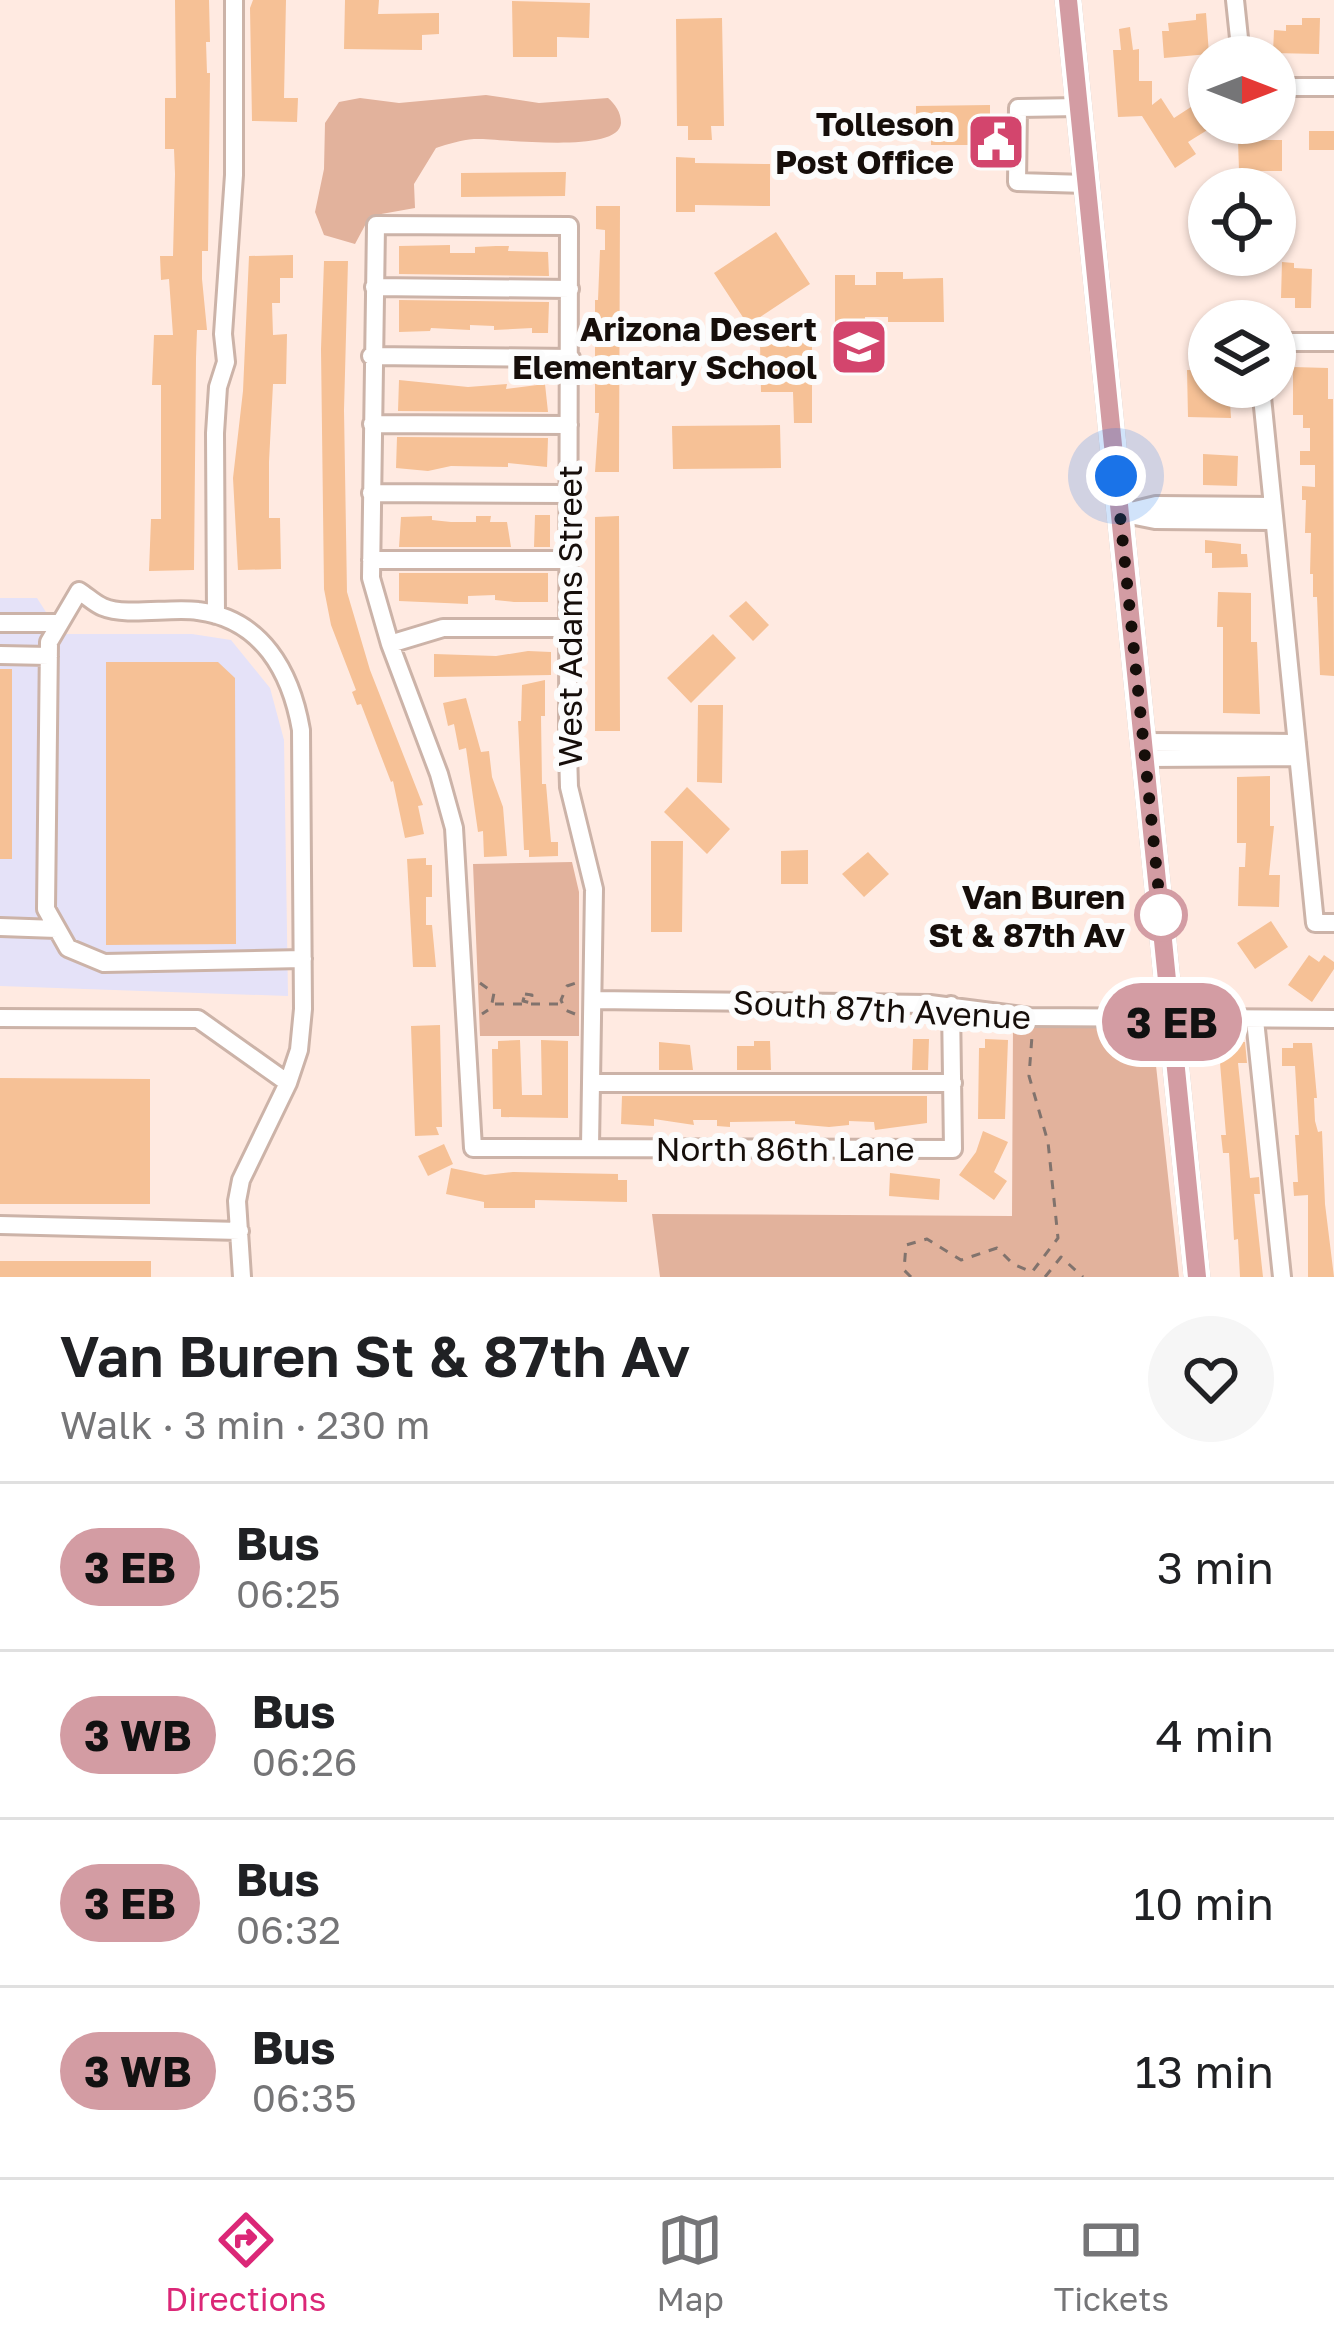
<!DOCTYPE html>
<html lang="en">
<head>
<meta charset="utf-8">
<style>
	:root { --surface:#fff; --page:#f6f6f6; --text:#202124; --muted:#757577; --line:#e0e0e0; --accent:#db2777 }
	body { margin:0; font-family:"Golos Text",sans-serif; background:var(--page); color:var(--text); height:100vh; display:flex; flex-direction:column; font-size:45px; white-space:nowrap }
	* { box-sizing:border-box; margin:0 }
	p { font-size:39px; color:var(--muted) }
	.icon { flex:none; width:66px; height:66px; fill:none; stroke:currentColor; stroke-width:2; stroke-linecap:round; stroke-linejoin:round }
	.map { position:relative; height:1277px; overflow:hidden }
	.details { display:flex; flex-direction:column; background:var(--surface); flex:1 }
	.details>* { flex:none }
	.badge { padding:0 24px; border-radius:39px; font-size:42px; line-height:78px }
	.needle { width:78px; rotate:90deg }
	.buttons { position:absolute; left:1188px; top:36px; display:grid; gap:24px }
	.buttons a { display:grid; place-items:center; width:108px; height:108px; border-radius:50%; background:var(--surface); box-shadow:0 3px 9px #0004; font-size:60px }
	.you { position:absolute; width:60px; height:60px; margin:-30px; border:9px solid #fff; border-radius:50%; background:#1a73e8; box-shadow:0 0 0 18px #1a73e833 }
	.map>.badge { position:absolute; translate:-50% -50%; box-shadow:0 0 0 6px #fff }
	.round { display:grid; place-items:center; flex:none; width:126px; height:126px; border-radius:63px; background:var(--page) }
	.headline { display:flex; align-items:center; justify-content:space-between; height:204px; padding:0 60px }
	h1 { font-size:57px; font-weight:600; line-height:90px }
	ul { padding:0; list-style:none }
	li { display:flex; align-items:center; gap:36px; height:168px; padding:0 60px; border-top:3px solid var(--line) }
	li div { flex:1 }
	li b { display:block; font-size:45px }
	li em { font-style:normal }
	li .badge { min-width:132px; font-weight:700; text-align:center }
	.dock { display:flex; justify-content:space-around; align-items:center; height:168px; border-top:3px solid var(--line); background:var(--surface); font-size:33px; color:var(--muted) }
	.dock a { display:grid; justify-items:center; gap:6px }
	.dock .active { color:var(--accent) }
	.map>svg:first-child { display:block }
	.commercial { fill:#e5e2f8 }
	.green { fill:#e2b29c }
	.building { fill:#f6c196 }
	.lines { fill:none; stroke-linecap:round; stroke-linejoin:round }
	.minor-casing { stroke:#ccb3a8; stroke-width:22 }
	.major-casing { stroke:#ccb3a8; stroke-width:27 }
	.path { stroke:#81736d; stroke-width:3; stroke-dasharray:9 9; stroke-linecap:butt }
	.minor { stroke:#fff; stroke-width:16 }
	.major { stroke:#fff; stroke-width:21 }
	.line-casing { stroke:#fff; stroke-width:27 }
	.line { stroke:#d39ca3; stroke-width:18 }
	.walk { stroke:#160e0a; stroke-width:12; stroke-dasharray:0 21.6 }
	.stop-dot { fill:#fff; stroke:#d39ca3; stroke-width:6 }
	.labels { text-anchor:middle; dominant-baseline:central; stroke-width:12; stroke-linejoin:round; paint-order:stroke }
	.poi-label { font-size:33px; font-weight:bold; fill:#160e0a; stroke:#fcfcfc; text-anchor:end }
	.street-label { font-size:33px; fill:#160e0a; stroke:#fcfcfc }
	.stop-label { font-size:33px; font-weight:bold; fill:#160e0a; stroke:#fcfcfc; text-anchor:end }
</style>
</head>
<body>
<div class="map">
<svg width="1334" height="1277" viewBox="0 0 1334 1277">
	<rect width="100%" height="100%" fill="#ffeae1"/>
	<path class="commercial" d="M0,598H37L60,634H192L231,640L270,688L284,740L288,996L0,986Z"/>
	<path class="green" d="M486,95L539,103L608,98C615,104 621,112 621,123C619,155 499,138 474,139C461,140 448,144 436,148L414,184L415,208L370,216L355,244L324,235L315,212L324,169L325,123L339,102L360,98L399,103Z
		M572,862L579,892V1036H480L473,864Z
		M1013,1024L1137,1027L1153,1038L1179,1277H660L652,1214L1012,1216Z"/>
	<path class="building" d="M175,0H209L210,42H206L207,73H210L208,251H202V279L207,330H197L196,358L194,570L149,571L151,519H161V385H152L154,335H173L169,279L161,280L160,256H173L175,174L174,149H165V98H176Z
		M253,0H286L284,98H298L297,122L252,121L250,8Z
		M345,0H379L378,14L439,13V34L422,35V50L344,49Z
		M512,1L590,3L589,38L557,37V57H513Z
		M1206,13L1209,54L1164,58L1162,31H1169L1168,23L1196,20V14Z
		M722,18L724,126H711L712,140H688V126H677L676,19Z
		M1302,18H1320L1319,54L1273,53L1274,30L1286,31V25H1302Z
		M1130,27L1133,50L1139,49V81H1152V105L1161,98L1174,118L1194,105L1209,129L1188,142L1196,154L1175,168L1142,116L1118,117L1113,50H1121L1119,29Z
		M990,105V145H931V123H916V106Z
		M1309,131H1334V150H1309Z
		M1238,140H1282V171H1239Z
		M676,157L695,158V163L770,164V206L695,205V212H676Z
		M566,172L565,196L461,197V173Z
		M596,206H620L619,472H595L599,413H595V300H598L600,250H605V230L596,229Z
		M776,232L810,284L748,325L714,273Z
		M450,245V253H475V247L496,246H509L508,251L548,252L549,276L399,274V246Z
		M293,255V278H280V303H272L273,335L287,334L286,384H273L269,462V518H280L281,569L238,570L233,478L243,391L249,256Z
		M324,261H348L344,410L347,592L370,670L423,805L418,806L424,834L405,838L393,781L391,782L361,704L357,705L352,692L356,690L331,625L324,589L321,349Z
		M1282,262L1294,263V268L1312,269L1311,308H1295V298H1281Z
		M876,272H903V279L943,278L944,322H888V317H865V326H835V275H855V285H876Z
		M399,300L549,302L548,333H532V328L494,330V326L470,325V330L431,328L430,331L399,332Z
		M793,322H812V423H794L793,392H761L760,343H793Z
		M1293,367L1328,368V399H1333L1334,676L1320,675L1317,597H1313V574H1310L1311,533H1305L1306,500H1302V486L1315,487V465H1300V451H1310V428H1303V415H1293Z
		M1187,370H1209V387H1229L1231,418L1188,417Z
		M399,380L468,387L507,384L506,389L545,384L548,412L398,411Z
		M780,425L781,468L673,469L672,426Z
		M397,437L548,438L547,467L508,463V467L451,466L428,471L396,468Z
		M1203,454L1238,456L1237,486L1203,485Z
		M535,515H550V547H534Z
		M432,516V520L451,522H476V516H491L490,522H507L511,547H399L401,517Z
		M619,516L620,731H595V517Z
		M1205,540L1241,544V554H1247L1248,567L1212,568V553H1205Z
		M399,573H548V602H514L495,600V595L468,596V604L399,601Z
		M1218,592L1251,593V642H1257L1260,714L1223,713V627H1217Z
		M746,601L769,625L753,641L729,616Z
		M713,634L736,658L691,703L667,678Z
		M528,651L551,652V675L434,677V654L496,656Z
		M106,662H218L235,678L236,944L106,945Z
		M0,669H12V859H0Z
		M545,680V716H541L542,784H546L551,842H558V856L529,857V850H524L518,721H521L522,685Z
		M466,698L481,752L489,751L492,777L503,807L507,856L484,857L483,831L478,832L466,748L459,750L454,724L448,726L443,703Z
		M698,705H723L722,783L697,782Z
		M1270,776V826H1274L1269,875H1280L1279,907L1238,906L1239,867H1245L1246,843H1237V777Z
		M687,787L730,829L707,854L664,812Z
		M651,841H683L682,932H651Z
		M808,850V884H781V851Z
		M868,852L889,874L864,897L842,874Z
		M426,858V865H432V897H426V925H432L436,967H413L407,859Z
		M1271,921L1288,947L1255,969L1237,943Z
		M1309,955L1319,962L1324,955L1334,962V969L1312,1002L1288,985Z
		M440,1025L442,1127H436L439,1135L415,1136L411,1026Z
		M913,1039H929L928,1070H912Z
		M985,1039L1008,1040L1005,1119H978L979,1048H985Z
		M520,1040L522,1095H542L541,1040L568,1041V1118L501,1117V1109H493L492,1049H498V1041Z
		M754,1041H770L771,1070H737V1046H754Z
		M659,1042L690,1045L693,1070H659Z
		M1208,1042H1245L1247,1063H1238L1250,1178L1259,1177L1260,1194H1254L1263,1277H1240L1238,1239L1234,1240L1229,1153H1223L1221,1135H1226L1220,1063L1207,1062Z
		M1293,1043H1312L1317,1098H1314L1315,1121L1318,1132L1322,1131L1325,1204L1334,1277H1308V1195L1294,1196L1293,1182H1298L1295,1135H1299L1295,1066H1282V1048H1293Z
		M0,1078L150,1079V1204H0Z
		M622,1096H927V1123L875,1130L874,1122L849,1121V1125L829,1127L795,1124V1121L730,1122V1127L717,1126V1120H693L694,1125L654,1119V1126L621,1124Z
		M983,1131L1008,1142L994,1172L1007,1181L994,1200L959,1175L976,1152Z
		M444,1144L453,1164L428,1176L418,1156Z
		M451,1168L485,1175L513,1172L618,1174V1180H627V1202L535,1200V1208H484V1202L446,1194Z
		M890,1173L940,1179L939,1200L889,1196Z
		M0,1261H151V1277H0Z"/>
	<g class="lines">
		<defs>
			<path id="minor" d="M1235,0L1241,57
				M1275,87H1334
				M1080,107L1018,108L1017,182L1086,184
				M374,287L570,289
				M1275,342H1334
				M371,356L571,358
				M1261,387L1315,923H1334
				M372,424L569,425
				M371,493L568,494
				M1127,512L1156,505L1273,506
				M1120,513L1155,520L1274,521
				M371,560H567
				M216,615L215,433L218,387L226,362L223,334L234,175V0
				M0,623H60
				M390,644L443,628H568
				M0,655L49,656
				M1143,742L1297,743
				M1145,758L1298,757
				M0,927L57,929
				M593,1000L930,1004L1030,1017L1334,1019
				M0,1018L198,1019L288,1083
				M1255,1020L1282,1277
				M591,1083H953
				M590,1147L594,889L569,787L568,751L569,226L376,225L371,578L390,644L439,774L454,828L473,1148L953,1149L951,1005
				M0,1225L240,1231
				M242,1277L237,1201L241,1180L288,1083L299,1050L303,1009L301,730C291,672 262,619 198,611C171,607 126,617 103,607C95,604 87,596 79,591L49,642L46,909L68,948L104,963L303,959"/>
			<path id="major" d="M1068,0L1197,1277"/>
		</defs>
		<use href="#minor" class="minor-casing"/>
		<use href="#major" class="major-casing"/>
		<path class="path" d="M480,983L494,993L491,1008L482,1014
			M525,994L532,995L531,1003L523,1001Z
			M495,1004H561
			M575,1014L565,1010L561,1000L567,986L579,982
			M911,1277L904,1270L906,1245L927,1239L961,1260L997,1248L1013,1264L1032,1272L1058,1238L1048,1142L1029,1076L1032,1036
			M1045,1277L1061,1257L1083,1277"/>
		<use href="#minor" class="minor"/>
		<use href="#major" class="major"/>
	</g>
	<g class="lines">
		<defs>
			<path id="line" d="M1068,0L1197,1277"/>
		</defs>
		<use href="#line" class="line-casing"/>
		<use href="#line" class="line"/>
		<path class="walk" d="M1116,476L1162,923L1161,915"/>
	</g>
	<defs>
		<symbol id="civic-square" viewBox="-11 -11 22 22"><rect x="-9" y="-9" width="18" height="18" rx="4" fill="#d3456d" stroke="#fcfcfc"/><path d="M-.6-6.5H3V-4.5H.6V-3L4-1V1h2V6H-6V1h2V-1L-.6-3ZM-1.2 2.5V6h2.4V2.5Z" fill="#fff"/></symbol>
		<symbol id="school-square" viewBox="-11 -11 22 22"><rect x="-9" y="-9" width="18" height="18" rx="4" fill="#d3456d" stroke="#fcfcfc"/><path d="M0-5L7-2L0 1L-7-2ZM-4 1L0 2.5L4 1V4Q0 6-4 4Z" fill="#fff"/></symbol>
	</defs>
	<g fill-rule="evenodd">
		<use href="#civic-square" x="963" y="109" width="66" height="66"/>
		<use href="#school-square" x="826" y="314" width="66" height="66"/>
	</g>
	<circle class="stop-dot" cx="1161" cy="915" r="24"/>
	<g class="labels">
		<g class="poi-label">
			<text x="954" y="123">Tolleson<tspan x="954" dy="38">Post Office</tspan></text>
			<text x="817" y="328">Arizona Desert<tspan x="817" dy="38">Elementary School</tspan></text>
		</g>
		<g class="street-label">
			<text transform="translate(569 616) rotate(-90)">West Adams Street</text>
			<text transform="translate(882 1009) rotate(3)">South 87th Avenue</text>
			<text x="785" y="1148">North 86th Lane</text>
		</g>
		<g class="stop-label">
			<text x="1125" y="896">Van Buren<tspan x="1125" dy="38">St &amp; 87th Av</tspan></text>
		</g>
	</g>
</svg>
<div class="buttons">
<a><svg class="needle" viewBox="-14 -14 28 28"><path d="M0-13l5 13h-10z" fill="#e53935"/><path d="M0 13l5-13h-10z" fill="#757577"/></svg></a>
<a><svg class="icon" aria-label="locate" viewBox="0 0 24 24"><circle cx="12" cy="12" r="6"/><path d="M12 2v4M12 18v4M2 12h4M18 12h4"/></svg></a>
<a><svg class="icon" aria-label="layers" viewBox="0 0 24 24"><path d="M12 4l9 5-9 5-9-5zM3 14l9 5 9-5"/></svg></a>
</div>
<div class="you" style="left:1116px;top:476px"></div>
<b class="badge" style="left:1172px;top:1022px;background:#d39ca3;color:#111">3 EB</b>
</div>
<section class="details">
<div class="headline"><div><h1>Van Buren St &amp; 87th Av</h1><p>Walk · 3 min · 230 m</p></div><a class="round"><svg class="icon" aria-label="heart" viewBox="0 0 24 24"><path d="M12 20l-8-8c-3-5 5-10 8-4 3-6 11-1 8 4z"/></svg></a></div>
<ul>
<li><span class="badge" style="background:#d39ca3;color:#111">3 EB</span><div><b>Bus</b><p>06:25</p></div><em>3 min</em></li>
<li><span class="badge" style="background:#d39ca3;color:#111">3 WB</span><div><b>Bus</b><p>06:26</p></div><em>4 min</em></li>
<li><span class="badge" style="background:#d39ca3;color:#111">3 EB</span><div><b>Bus</b><p>06:32</p></div><em>10 min</em></li>
<li><span class="badge" style="background:#d39ca3;color:#111">3 WB</span><div><b>Bus</b><p>06:35</p></div><em>13 min</em></li>
</ul>
</section>
<nav class="dock">
<a class="active"><svg class="icon" aria-label="directions" viewBox="0 0 24 24"><path d="M12 3l9 9-9 9-9-9zM9 14v-3h6M13 9l2 2-2 2"/></svg>Directions</a>
<a><svg class="icon" aria-label="map" viewBox="0 0 24 24"><path d="M3 6l6-2 6 2 6-2v14l-6 2-6-2-6 2zM9 4v14M15 6v14"/></svg>Map</a>
<a><svg class="icon" aria-label="tickets" viewBox="0 0 24 24"><path d="M3 7h18v10H3zM15 7v10"/></svg>Tickets</a>
</nav>
</body>
</html>
